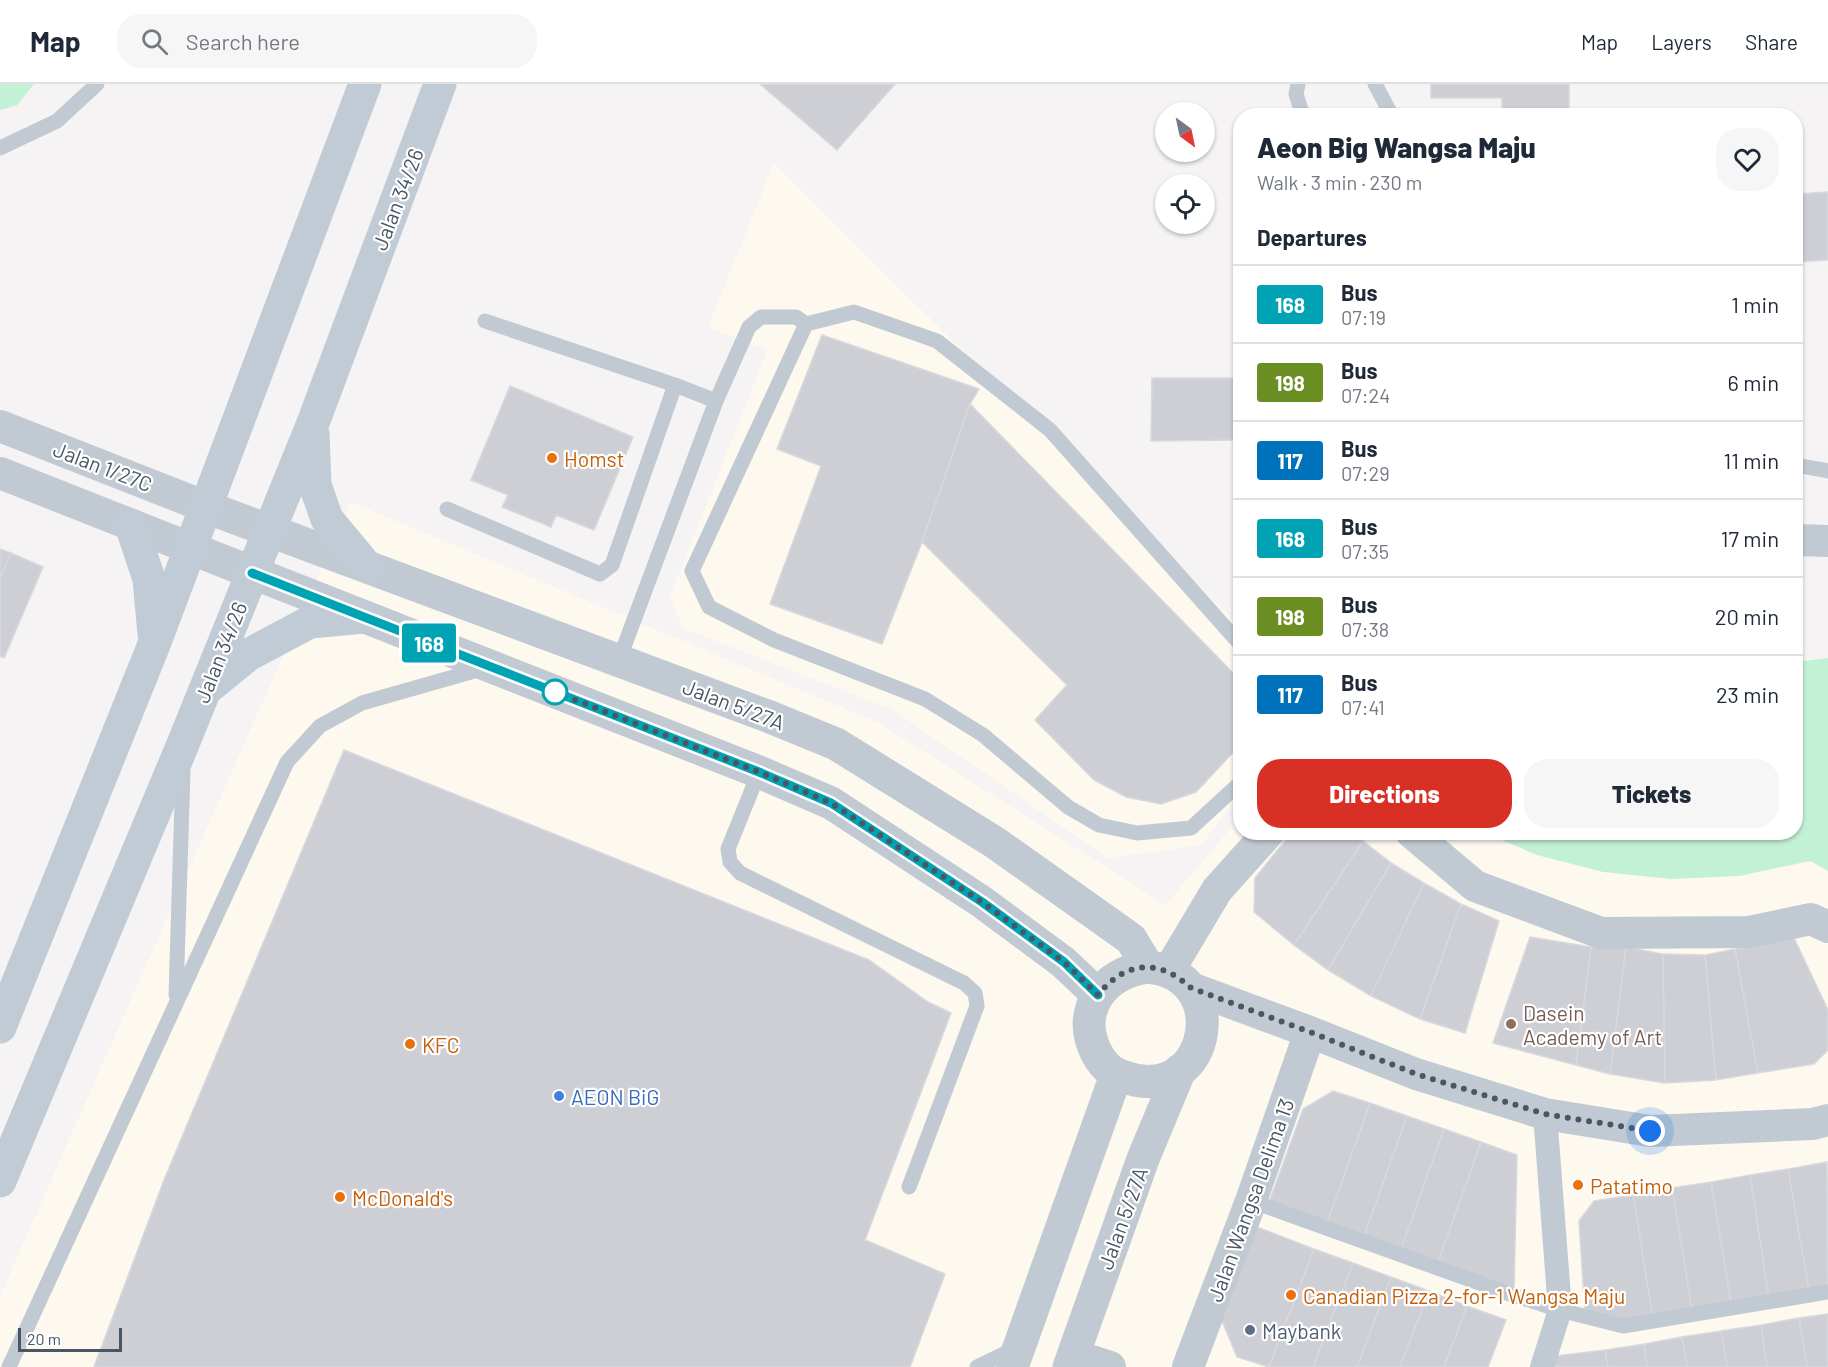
<!DOCTYPE html>
<html lang="en">
<head>
<meta charset="utf-8">
<style>
	:root { --surface:#fff; --page:#f6f6f7; --text:#1f2937; --muted:#747a83; --line:#e0e1e3; --accent:#d93025 }
	body { margin:0; font-family:Barlow,sans-serif; background:var(--page); color:var(--text); height:100vh; display:flex; flex-direction:column; font-size:22px; white-space:nowrap }
	* { box-sizing:border-box; margin:0 }
	p { font-size:20px; color:var(--muted) }
	.icon { flex:none; width:33px; height:33px; fill:none; stroke:currentColor; stroke-width:2; stroke-linecap:round; stroke-linejoin:round }
	.map { position:relative; flex:1; overflow:hidden }
	.panel { position:absolute; left:1233px; top:24px; width:570px; height:732px; display:flex; flex-direction:column; background:var(--surface); border-radius:24px; box-shadow:0 2px 4px #0004 }
	.panel>* { flex:none }
	.badge { padding:0 12px; border-radius:4px; font-size:21px; line-height:39px }
	.needle { width:39px; rotate:147deg }
	.fabs { position:absolute; left:1155px; top:18px; display:grid; gap:12px }
	.fabs a { display:grid; place-items:center; width:60px; height:60px; border-radius:50%; background:var(--surface); box-shadow:0 2px 4px #0004; font-size:30px }
	.scale { position:absolute; left:18px; bottom:15px; width:104px; box-sizing:border-box; padding-left:6px; border:3px solid #4a5661; border-top:0; font-size:16px; line-height:21px; white-space:nowrap; color:#4a5661; -webkit-text-stroke:4px #fff; paint-order:stroke }
	.you { position:absolute; width:30px; height:30px; margin:-15px; border:4px solid #fff; border-radius:50%; background:#1a73e8; box-shadow:0 0 0 9px #1a73e833 }
	.map>.badge { position:absolute; translate:-50% -50%; box-shadow:0 0 0 3px #fff }
	h2 { padding:0 24px; font-size:22px; line-height:54px }
	.round { display:grid; place-items:center; flex:none; width:63px; height:63px; border-radius:24px; background:var(--page) }
	.overview { display:flex; align-items:center; justify-content:space-between; height:102px; padding:0 24px }
	h1 { font-size:28px; font-weight:800; line-height:45px }
	.button { display:flex; gap:12px; margin-top:auto; padding:12px 24px }
	.button a { flex:1; height:69px; border-radius:24px; background:var(--accent); color:#fff; font-size:24px; font-weight:800; line-height:69px; text-align:center }
	.button a+a { background:var(--page); color:var(--text) }
	ul { padding:0; list-style:none }
	li { display:flex; align-items:center; gap:18px; height:78px; padding:0 24px; border-top:2px solid var(--line) }
	li div { flex:1 }
	li b { display:block; font-size:22px }
	li em { font-style:normal }
	li .badge { min-width:66px; font-weight:700; text-align:center }
	header { display:flex; align-items:center; gap:36px; box-sizing:border-box; height:84px; padding:0 30px; background:var(--surface); border-bottom:2px solid var(--line) }
	header strong { font-size:28px }
	nav { display:flex; gap:33px; margin-inline-start:auto; font-size:21px }
	.search { width:420px; height:54px; background:var(--page); display:flex; align-items:center; gap:15px; box-sizing:border-box; padding:0 21px; border-radius:24px; color:var(--muted); font-size:22px }
	.map>svg:first-child { display:block }
	.commercial { fill:#fdf9ef }
	.green { fill:#c3f1d5 }
	.building { fill:#cdcfd5; stroke:#d7d9de; stroke-width:1.5 }
	.lines { fill:none; stroke-linecap:round; stroke-linejoin:round }
	.service { stroke:#c1cad2; stroke-width:15 }
	.pedestrian { stroke:#c1cad2; stroke-width:24 }
	.minor { stroke:#c1cad2; stroke-width:32 }
	.tertiary { stroke:#c1cad2; stroke-width:33 }
	.secondary { stroke:#c1cbd6; stroke-width:33 }
	.line-casing { stroke:#fff; stroke-width:14 }
	.line { stroke:#00a3b4; stroke-width:9 }
	.walk { stroke:#4a5661; stroke-width:6; stroke-dasharray:0 10.8 }
	.food-dot { fill:#e8710a; stroke:#fff; stroke-width:2 }
	.stop-dot { fill:#fff; stroke:#00a3b4; stroke-width:3 }
	.education-dot { fill:#8d6e63; stroke:#fff; stroke-width:2 }
	.shop-dot { fill:#3f7fe0; stroke:#fff; stroke-width:2 }
	.service-dot { fill:#5c6f8a; stroke:#fff; stroke-width:2 }
	.labels { text-anchor:middle; dominant-baseline:central; stroke-width:4.5; stroke-linejoin:round; paint-order:stroke }
	.street-label { font-size:21px; fill:#4a5661; stroke:#fff }
	.food-label { font-size:21px; fill:#c56008; stroke:#fff; text-anchor:start }
	.education-label { font-size:21px; fill:#785e54; stroke:#fff; text-anchor:start }
	.shop-label { font-size:21px; fill:#366cbe; stroke:#fff; text-anchor:start }
	.service-label { font-size:21px; fill:#4e5e75; stroke:#fff; text-anchor:start }
</style>
</head>
<body>
<header>
<strong>Map</strong>
<div class="search"><svg class="icon" aria-label="search" viewBox="0 0 24 24"><circle cx="10" cy="10" r="6"/><path d="M15 15l6 6"/></svg>Search here</div>
<nav><a>Map</a><a>Layers</a><a>Share</a></nav>
</header>
<div class="map">
<svg width="1828" height="1283" viewBox="0 0 1828 1283">
	<rect width="100%" height="100%" fill="#f5f3f3"/>
	<path class="commercial" d="M774,79L1240,543V711L1201,761L1108,774L893,626L683,544L670,513L767,267L708,243Z
		M351,418L879,639L1166,821L1240,733V748L1486,749L1537,771L1739,792L1810,777L1828,787V1283H0V1212Z"/>
	<path class="green" d="M0,0H34L17,21L0,26Z
		M1828,574V787L1810,777L1739,792L1671,795L1603,788L1537,771L1486,749L1796,748V578Z"/>
	<path class="building" d="M760,0H895L837,66Z
		M1431,0H1569V32H1502V14H1431Z
		M1828,108V176L1796,178V110Z
		M822,251L979,305L970,320L922,458L882,560L770,520L821,382L777,365Z
		M1152,294H1240V356L1151,357Z
		M510,302L633,353L594,446L556,431L551,443L502,423L508,411L471,396Z
		M970,320L1240,596V661L1196,708L1161,720L1126,713L1094,696L1035,636L1067,601L922,458Z
		M0,465L11,469L0,494Z
		M11,469L43,483L4,574L0,572V494Z
		M344,666L869,876L928,918L951,929L865,1156L945,1190L910,1283H94L164,1096Z
		M1292,748H1352L1363,757L1294,861L1254,828L1255,794Z
		M1363,757L1391,779L1328,886L1294,861Z
		M1391,779L1424,799L1371,912L1328,886Z
		M1424,799L1461,820L1420,935L1371,912Z
		M1461,820L1499,837L1465,949L1420,935Z
		M1530,853L1591,863L1576,981L1493,959Z
		M1794,854L1828,926V966L1814,980L1758,989L1735,865Z
		M1591,863H1626L1610,990L1576,981Z
		M1626,863L1663,870L1665,999L1610,990Z
		M1735,865L1758,989L1716,996L1705,871Z
		M1663,870L1705,871L1716,996L1665,999Z
		M1333,1007L1370,1019L1326,1142L1268,1121L1303,1025Z
		M1370,1019L1407,1032L1363,1155L1326,1142Z
		M1407,1032L1444,1045L1400,1168L1363,1155Z
		M1444,1045L1481,1058L1437,1181L1400,1168Z
		M1481,1058L1517,1071L1514,1207L1437,1181Z
		M1827,1078L1828,1204L1809,1207L1788,1085Z
		M1788,1085L1809,1207L1769,1214L1750,1091Z
		M1750,1091L1769,1214L1731,1220L1711,1098Z
		M1711,1098L1731,1220L1692,1227L1672,1104Z
		M1672,1104L1692,1227L1653,1234L1633,1111Z
		M1633,1111L1653,1234L1614,1240L1585,1229L1579,1137L1594,1117Z
		M1257,1143L1314,1165L1269,1283L1237,1273L1222,1237Z
		M1314,1165L1353,1179L1313,1283H1269Z
		M1353,1179L1391,1193L1357,1283H1313Z
		M1391,1193L1429,1207L1400,1283H1357Z
		M1429,1207L1467,1222L1444,1283H1400Z
		M1467,1222L1506,1236L1488,1283H1444Z
		M1828,1230V1283H1807L1799,1234Z
		M1799,1234L1807,1283H1767L1761,1241Z
		M1761,1241L1767,1283H1727L1721,1247Z
		M1721,1247L1727,1283H1687L1682,1253Z
		M1682,1253L1687,1283H1647L1644,1260Z
		M1644,1260L1647,1283H1608L1605,1266Z
		M1605,1266L1608,1283H1554L1556,1272Z"/>
	<g class="lines">
		<path class="service" d="M1298,0L1296,10L1303,32
			M1375,0L1392,32
			M0,64L57,37L97,0
			M485,237L675,301L716,317
			M1796,381L1828,387
			M447,425L600,490L612,481L675,301
			M1240,560L1050,346L937,257L854,228L806,240L692,487L709,523L774,556L925,615L983,651L1068,723L1099,741L1137,749L1191,744L1240,699
			M619,576L716,317L749,243L761,233H796L806,240
			M759,688L728,765L730,778L740,789L964,899L975,909L977,922L909,1103
			M176,911L183,687
			M1251,1117L1507,1209L1560,1226L1623,1242L1828,1208
			M9,1283L287,678L320,642L362,619L485,584
			M977,1283L1014,1265"/>
		<path class="pedestrian" d="M1542,1283L1560,1226L1545,1030"/>
		<path class="minor" d="M0,342L206,423
			M0,389L190,464
			M1796,456L1828,457
			M1411,748L1475,802L1601,849L1749,848L1811,835L1828,843
			M1168,888L1217,806L1269,748
			M1191,904L1310,948L1416,990L1545,1030L1650,1047L1813,1040L1828,1036
			M1073,1271L1110,1283
			M1188,1283L1251,1117L1310,948"/>
		<path class="tertiary" d="M206,423L770,633L836,660L994,758L1131,855L1148,883
			M190,464L759,688L831,719L982,818L1063,878L1098,911
			M1148,883C1232,891 1211,1012 1135,996C1115,991 1106,987 1096,968C1075,925 1105,888 1148,883Z
			M1012,1283L1116,991
			M1069,1283L1143,1075L1180,986"/>
		<path class="secondary" d="M313,350L315,401L327,435L366,482
			M131,441L149,495L154,550
			M205,606L248,571L310,538L364,533
			M0,943L155,558L365,0
			M0,1097L183,660L313,339L440,0"/>
	</g>
	<g class="lines">
		<defs>
			<path id="line" d="M252,489L759,688L831,719L982,818L1064,878L1098,911"/>
		</defs>
		<use href="#line" class="line-casing"/>
		<use href="#line" class="line"/>
		<path class="walk" d="M555,608L759,688L831,719L982,818L1064,878L1098,911C1125,877 1159,874 1191,904L1310,948L1416,990L1545,1030L1650,1047"/>
	</g>
	<g class="food-dot">
		<circle cx="552" cy="374" r="6"/>
		<circle cx="410" cy="960" r="6"/>
		<circle cx="1578" cy="1101" r="6"/>
		<circle cx="340" cy="1113" r="6"/>
		<circle cx="1291" cy="1211" r="6"/>
	</g>
	<circle class="stop-dot" cx="555" cy="608" r="12"/>
	<circle class="education-dot" cx="1511" cy="940" r="6"/>
	<circle class="shop-dot" cx="559" cy="1012" r="6"/>
	<circle class="service-dot" cx="1250" cy="1246" r="6"/>
	<g class="labels">
		<g class="street-label">
			<text transform="translate(397 115) rotate(-69)">Jalan 34/26</text>
			<text transform="translate(103 382) rotate(21)">Jalan 1/27C</text>
			<text transform="translate(220 568) rotate(-68)">Jalan 34/26</text>
			<text transform="translate(734 620) rotate(21)">Jalan 5/27A</text>
			<text transform="translate(1250 1116) rotate(-70)">Jalan Wangsa Delima 13</text>
			<text transform="translate(1122 1134) rotate(-70)">Jalan 5/27A</text>
		</g>
		<g class="food-label">
			<text x="564" y="374">Homst</text>
			<text x="422" y="960">KFC</text>
			<text x="1590" y="1101">Patatimo</text>
			<text x="352" y="1113">McDonald's</text>
			<text x="1303" y="1211">Canadian Pizza 2-for-1 Wangsa Maju</text>
		</g>
		<g class="education-label">
			<text x="1523" y="928">Dasein<tspan x="1523" dy="24">Academy of Art</tspan></text>
		</g>
		<g class="shop-label">
			<text x="571" y="1012">AEON BiG</text>
		</g>
		<g class="service-label">
			<text x="1262" y="1246">Maybank</text>
		</g>
	</g>
</svg>
<div class="fabs">
<a><svg class="needle" viewBox="-14 -14 28 28"><path d="M0-13l5 13h-10z" fill="#e53935"/><path d="M0 13l5-13h-10z" fill="#747a83"/></svg></a>
<a><svg class="icon" aria-label="locate" viewBox="0 0 24 24"><circle cx="12" cy="12" r="6"/><path d="M12 2v4M12 18v4M2 12h4M18 12h4"/></svg></a>
</div>
<div class="scale">20 m</div>
<div class="you" style="left:1650px;top:1047px"></div>
<b class="badge" style="left:429px;top:559px;background:#00a3b4;color:#fff">168</b>
<section class="panel">
<div class="overview"><div><h1>Aeon Big Wangsa Maju</h1><p>Walk · 3 min · 230 m</p></div><a class="round"><svg class="icon" aria-label="heart" viewBox="0 0 24 24"><path d="M12 20l-8-8c-3-5 5-10 8-4 3-6 11-1 8 4z"/></svg></a></div>
<h2>Departures</h2>
<ul>
<li><span class="badge" style="background:#00a3b4;color:#fff">168</span><div><b>Bus</b><p>07:19</p></div><em>1 min</em></li>
<li><span class="badge" style="background:#6b8e23;color:#fff">198</span><div><b>Bus</b><p>07:24</p></div><em>6 min</em></li>
<li><span class="badge" style="background:#0072bc;color:#fff">117</span><div><b>Bus</b><p>07:29</p></div><em>11 min</em></li>
<li><span class="badge" style="background:#00a3b4;color:#fff">168</span><div><b>Bus</b><p>07:35</p></div><em>17 min</em></li>
<li><span class="badge" style="background:#6b8e23;color:#fff">198</span><div><b>Bus</b><p>07:38</p></div><em>20 min</em></li>
<li><span class="badge" style="background:#0072bc;color:#fff">117</span><div><b>Bus</b><p>07:41</p></div><em>23 min</em></li>
</ul>
<div class="button"><a>Directions</a><a>Tickets</a></div>
</section>
</div>
</body>
</html>
